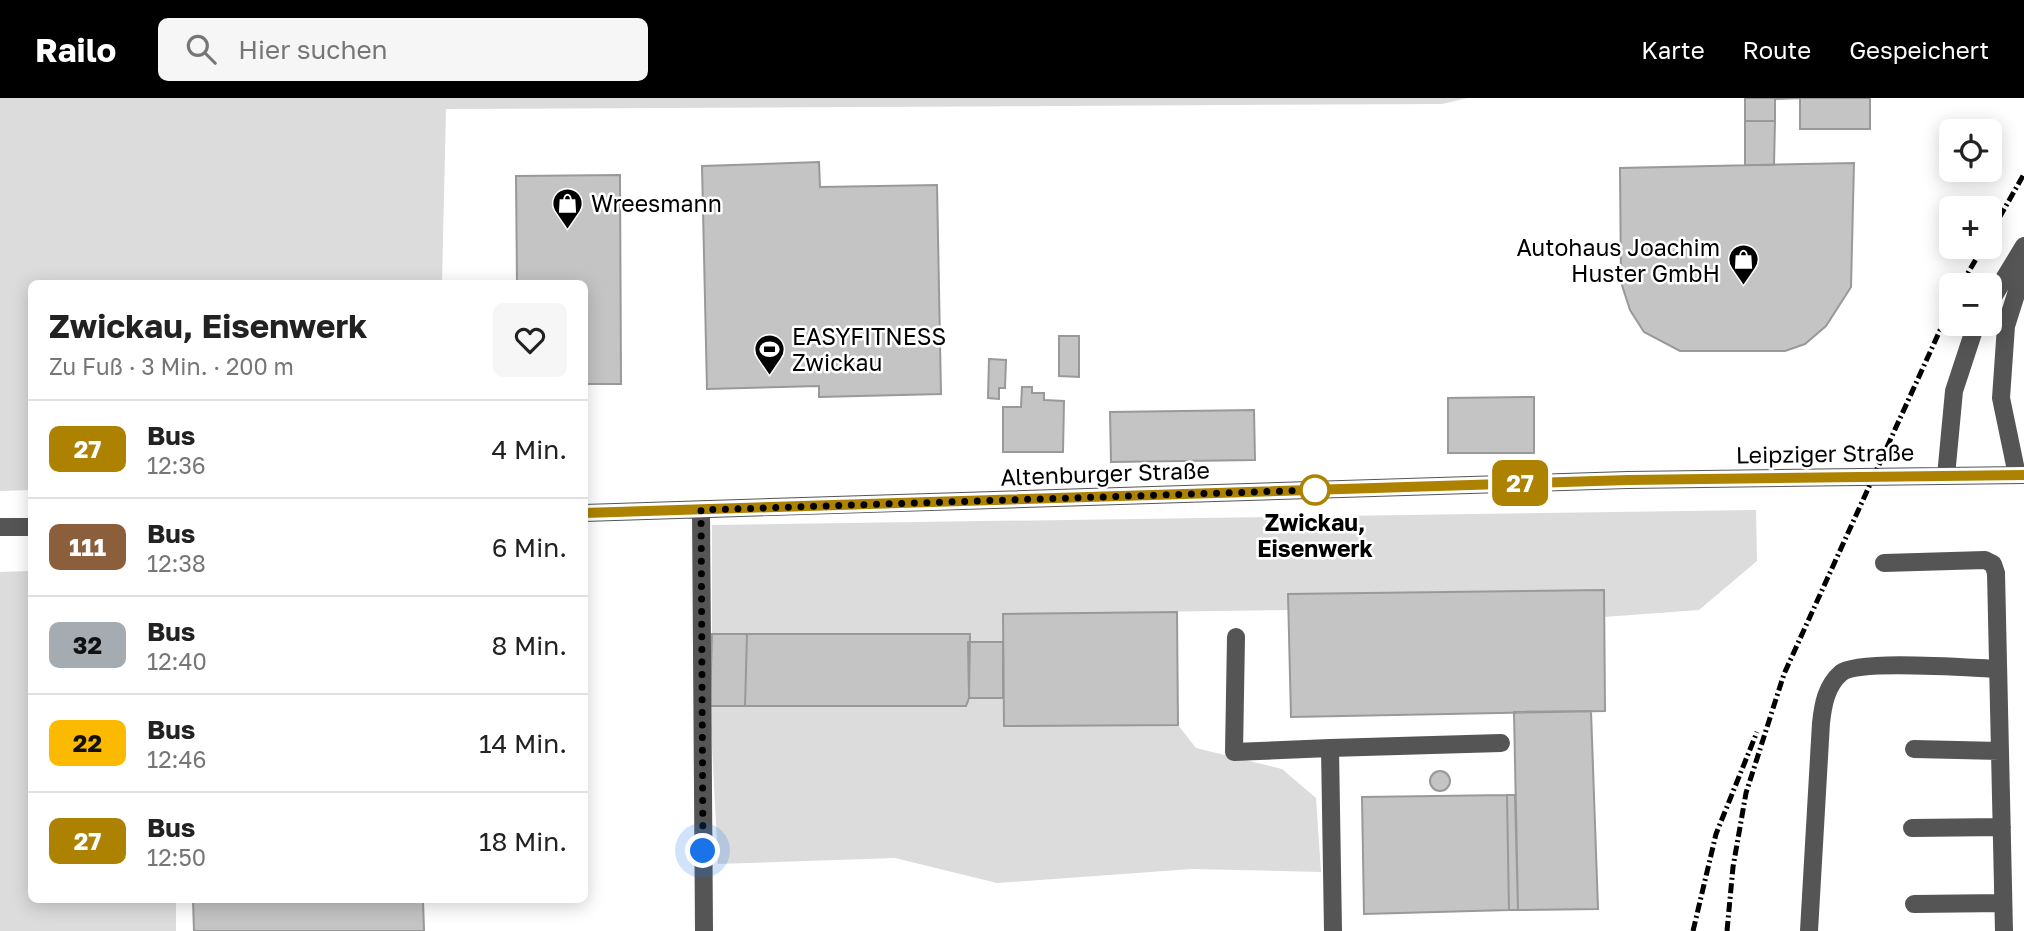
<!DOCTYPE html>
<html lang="de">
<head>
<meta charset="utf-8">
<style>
	:root { --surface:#fff; --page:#f6f6f6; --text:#222; --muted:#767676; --line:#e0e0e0; --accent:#000 }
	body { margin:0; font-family:"Golos Text",sans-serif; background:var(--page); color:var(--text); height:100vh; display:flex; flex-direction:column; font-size:26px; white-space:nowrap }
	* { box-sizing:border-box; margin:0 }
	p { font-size:23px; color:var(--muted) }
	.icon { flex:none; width:38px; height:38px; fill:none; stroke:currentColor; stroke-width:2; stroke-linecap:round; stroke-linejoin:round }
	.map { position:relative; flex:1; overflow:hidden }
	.side { position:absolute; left:28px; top:182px; width:560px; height:623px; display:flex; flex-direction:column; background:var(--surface); border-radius:10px; box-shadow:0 4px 18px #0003 }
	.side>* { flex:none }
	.badge { padding:0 14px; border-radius:10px; font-size:24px; line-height:46px }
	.tools { position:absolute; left:1939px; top:21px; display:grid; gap:14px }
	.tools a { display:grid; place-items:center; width:63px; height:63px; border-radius:10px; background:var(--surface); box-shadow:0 4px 18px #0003; font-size:35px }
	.you { position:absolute; width:35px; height:35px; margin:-18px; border:5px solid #fff; border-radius:50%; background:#1a73e8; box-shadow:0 0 0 10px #1a73e833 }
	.map>.badge { position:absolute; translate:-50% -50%; box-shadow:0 0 0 4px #fff }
	.round { display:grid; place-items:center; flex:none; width:74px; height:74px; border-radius:10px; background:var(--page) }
	.overview { display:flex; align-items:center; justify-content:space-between; height:119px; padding:0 21px }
	h1 { font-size:33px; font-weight:700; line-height:52px }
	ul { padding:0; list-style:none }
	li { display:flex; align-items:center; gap:21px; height:98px; padding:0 21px; border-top:2px solid var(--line) }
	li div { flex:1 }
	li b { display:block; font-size:26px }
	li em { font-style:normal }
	li .badge { min-width:77px; font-weight:700; text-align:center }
	header { display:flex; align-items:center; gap:42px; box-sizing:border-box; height:98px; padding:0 35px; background:var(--accent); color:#fff }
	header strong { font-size:33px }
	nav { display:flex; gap:38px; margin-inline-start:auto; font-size:24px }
	.search { width:490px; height:63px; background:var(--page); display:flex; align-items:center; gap:18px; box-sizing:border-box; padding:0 24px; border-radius:10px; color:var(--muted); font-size:26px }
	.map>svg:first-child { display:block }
	.green { fill:#dcdcdc }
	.building { fill:#c4c4c4; stroke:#999; stroke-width:2 }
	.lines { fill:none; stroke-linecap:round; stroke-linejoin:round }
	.minor { stroke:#555; stroke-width:18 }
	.rail { stroke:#000; stroke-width:5; stroke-dasharray:10 3.5 2 3.5; stroke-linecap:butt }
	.line-casing { stroke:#fff; stroke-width:16 }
	.line { stroke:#ac8200; stroke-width:10 }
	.walk { stroke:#000; stroke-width:7; stroke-dasharray:0 12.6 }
	.stop-dot { fill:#fff; stroke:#ac8200; stroke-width:3.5 }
	.labels { text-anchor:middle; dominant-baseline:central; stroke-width:5; stroke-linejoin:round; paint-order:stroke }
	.poi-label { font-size:23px; fill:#000; stroke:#fff; text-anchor:start }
	.street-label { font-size:23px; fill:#000; stroke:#fff }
	.stop-label { font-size:23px; font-weight:bold; fill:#000; stroke:#fff }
</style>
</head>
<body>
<header>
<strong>Railo</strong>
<div class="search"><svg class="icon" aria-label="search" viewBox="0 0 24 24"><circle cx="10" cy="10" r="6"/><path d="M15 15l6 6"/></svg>Hier suchen</div>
<nav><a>Karte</a><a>Route</a><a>Gespeichert</a></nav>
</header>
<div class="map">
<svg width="2024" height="833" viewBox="0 0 2024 833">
	<rect width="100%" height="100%" fill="#fff"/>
	<path class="green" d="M0,0H1468L1442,6L446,11L442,185L32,186L31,392L0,393Z
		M1756,412L1757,463L1699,512L1604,519V492L1289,496L1288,512L1003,516V544H968L970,536H712V427Z
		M31,473L32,802H176V833H0V474Z
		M969,600H1003L1004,628L1178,627L1196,650L1282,671L1316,700L1321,774L1192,771L997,785L895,760L718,766L710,608H966Z"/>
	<path class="building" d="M1745,0H1870V31H1800V0L1775,1V23H1745Z
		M1745,23H1775L1774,67H1745Z
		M819,64L820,89L937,87L941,296L819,299V288L707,291L702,68Z
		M1854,65L1851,189L1826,228L1805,246L1785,253H1680L1644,234L1630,212L1621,184L1620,70Z
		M620,77L621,286H584V186H517L516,78Z
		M1059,238H1079V279L1059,278Z
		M989,261L1006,262L1005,290H999V301L988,300Z
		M1022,289H1032V295H1044V302L1064,303L1063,354H1003V309H1021Z
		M1534,299V355H1448V300Z
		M1254,312L1255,362L1111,364L1110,314Z
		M1604,492L1605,613L1291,619L1288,496Z
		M1177,514L1178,627L1004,628L1003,516Z
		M712,536H747L745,608H710Z
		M747,536H970L969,600L966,608H745Z
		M968,544H1003V600H969Z
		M1591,613L1598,811L1518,812L1514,614Z
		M1430 683a10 10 0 1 1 20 0a10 10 0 1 1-20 0Z
		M1507,697L1509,812L1364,816L1362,699Z
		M1507,697H1515L1518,812H1509Z
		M193,802H423L424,833H194Z"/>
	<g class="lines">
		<path class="minor" d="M1990,204L2024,148
			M2017,377L2001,300L2006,228L2024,171
			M1946,378L1954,293L1976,226
			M701,412L704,833
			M584,415L1627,382L2024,377
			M0,429H32
			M1884,465L1985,462L1993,466L1996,475L2004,833
			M1236,539L1234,654L1330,650L1333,833
			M1330,650L1501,645
			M1914,651L2000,653
			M1912,730L2002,729
			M1914,806L2003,805
			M1809,833L1821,625C1823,607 1826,588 1841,575C1858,561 1970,570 1998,571"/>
		<path class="rail" d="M1990,136L2024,76
			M1961,187L1983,149
			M1693,833L1716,736L1757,634
			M1727,833L1733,769L1746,695L1784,576L1951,208"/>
	</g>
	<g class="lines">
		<defs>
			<path id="line" d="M584,415L1628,382L2024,377"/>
		</defs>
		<use href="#line" class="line-casing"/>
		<use href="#line" class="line"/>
		<path class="walk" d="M703,753L701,412L1315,392"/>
	</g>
	<defs>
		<symbol id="shop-pin" viewBox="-11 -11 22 30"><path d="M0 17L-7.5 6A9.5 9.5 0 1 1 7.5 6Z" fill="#000" stroke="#fff"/><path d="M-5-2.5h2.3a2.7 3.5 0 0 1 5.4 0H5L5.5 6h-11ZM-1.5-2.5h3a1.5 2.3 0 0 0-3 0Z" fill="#fff"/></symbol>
		<symbol id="stadium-pin" viewBox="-11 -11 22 30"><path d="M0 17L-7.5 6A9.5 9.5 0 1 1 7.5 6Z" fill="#000" stroke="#fff"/><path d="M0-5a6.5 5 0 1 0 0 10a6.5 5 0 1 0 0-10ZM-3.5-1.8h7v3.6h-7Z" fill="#fff"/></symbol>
	</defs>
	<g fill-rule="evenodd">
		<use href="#shop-pin" x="550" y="88" width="35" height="47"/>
		<use href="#shop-pin" x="1726" y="144" width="35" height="47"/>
		<use href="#stadium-pin" x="752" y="234" width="35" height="47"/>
	</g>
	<circle class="stop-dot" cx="1315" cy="392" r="14"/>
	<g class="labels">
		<g class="poi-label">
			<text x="591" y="105">Wreesmann</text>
			<text x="1720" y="149" text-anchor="end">Autohaus Joachim<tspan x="1720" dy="26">Huster GmbH</tspan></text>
			<text x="792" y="238">EASYFITNESS<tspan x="792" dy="26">Zwickau</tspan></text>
		</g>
		<g class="street-label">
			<text transform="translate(1825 355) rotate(-1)">Leipziger Straße</text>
			<text transform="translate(1105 375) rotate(-2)">Altenburger Straße</text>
		</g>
		<g class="stop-label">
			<text x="1315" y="424">Zwickau,<tspan x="1315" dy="26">Eisenwerk</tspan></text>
		</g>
	</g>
</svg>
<div class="tools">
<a><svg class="icon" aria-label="locate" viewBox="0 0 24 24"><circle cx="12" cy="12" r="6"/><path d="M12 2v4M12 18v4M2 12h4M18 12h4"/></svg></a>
<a>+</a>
<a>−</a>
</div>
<div class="you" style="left:703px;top:753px"></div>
<b class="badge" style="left:1520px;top:385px;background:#ac8200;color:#fff">27</b>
<section class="side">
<div class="overview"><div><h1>Zwickau, Eisenwerk</h1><p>Zu Fuß · 3 Min. · 200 m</p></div><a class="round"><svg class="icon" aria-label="heart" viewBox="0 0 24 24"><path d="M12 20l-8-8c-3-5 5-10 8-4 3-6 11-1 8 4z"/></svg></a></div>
<ul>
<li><span class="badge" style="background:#ac8200;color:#fff">27</span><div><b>Bus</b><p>12:36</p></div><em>4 Min.</em></li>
<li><span class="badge" style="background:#8b5e3c;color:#fff">111</span><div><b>Bus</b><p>12:38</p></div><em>6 Min.</em></li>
<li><span class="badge" style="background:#a4acb1;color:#111">32</span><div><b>Bus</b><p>12:40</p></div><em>8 Min.</em></li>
<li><span class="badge" style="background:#fbba00;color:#111">22</span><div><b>Bus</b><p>12:46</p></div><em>14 Min.</em></li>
<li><span class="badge" style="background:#ac8200;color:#fff">27</span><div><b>Bus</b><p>12:50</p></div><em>18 Min.</em></li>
</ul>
</section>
</div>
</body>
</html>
